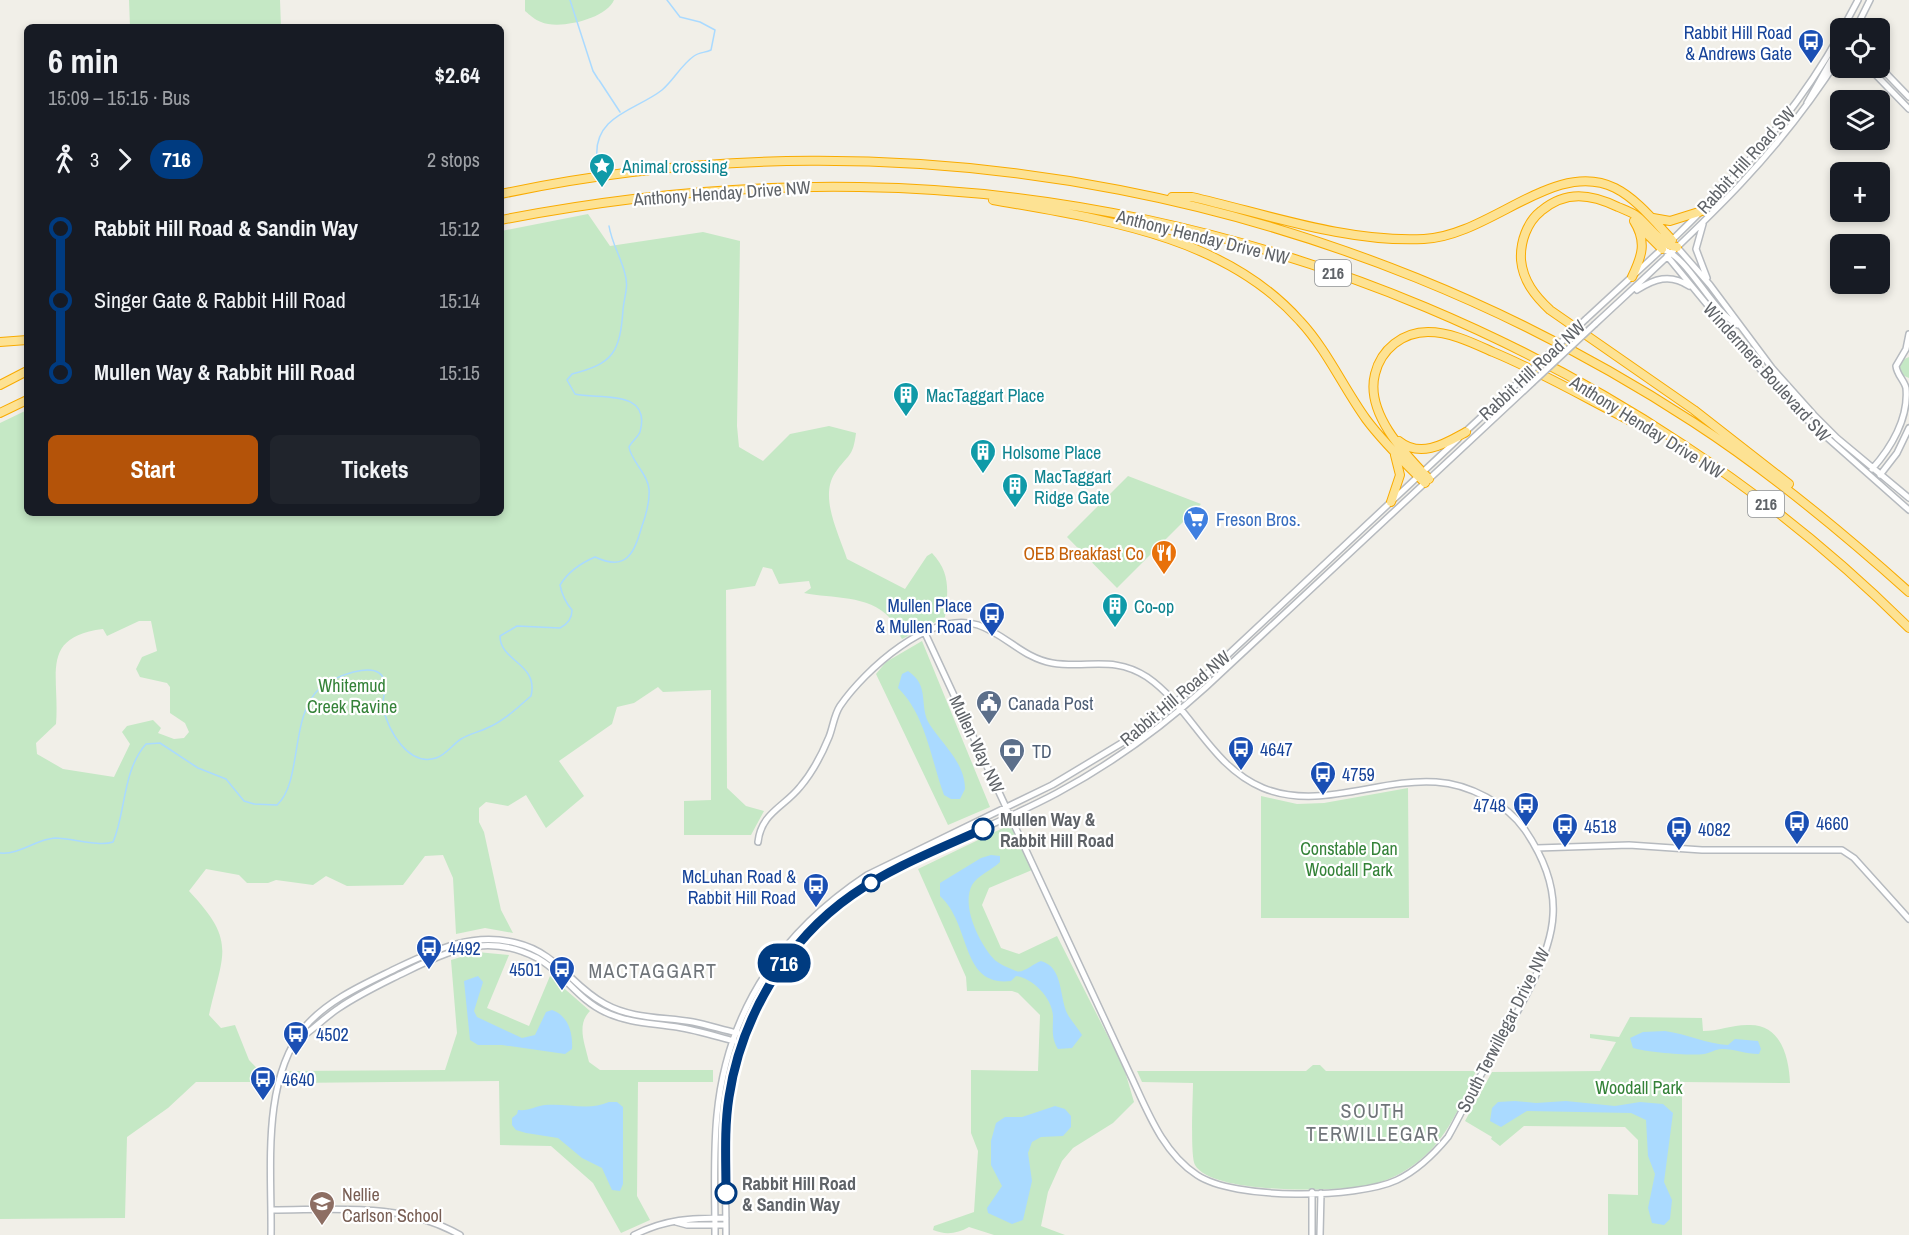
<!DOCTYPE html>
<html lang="en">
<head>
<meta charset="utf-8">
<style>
	:root { --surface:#171b24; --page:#20242c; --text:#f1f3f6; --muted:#9ea1a6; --accent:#b45309 }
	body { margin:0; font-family:"Archivo Narrow",sans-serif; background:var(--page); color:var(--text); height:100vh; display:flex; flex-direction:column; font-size:22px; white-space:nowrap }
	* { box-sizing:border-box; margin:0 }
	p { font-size:20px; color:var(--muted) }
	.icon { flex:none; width:33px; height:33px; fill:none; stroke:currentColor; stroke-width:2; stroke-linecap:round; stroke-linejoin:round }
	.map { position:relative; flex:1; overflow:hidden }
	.drawer { position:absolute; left:24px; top:24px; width:480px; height:492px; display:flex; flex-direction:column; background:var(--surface); border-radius:9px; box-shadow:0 3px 9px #0003 }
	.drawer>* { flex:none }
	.badge { padding:0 12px; border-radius:20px; font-size:21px; line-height:39px }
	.fabs { position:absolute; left:1830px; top:18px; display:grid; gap:12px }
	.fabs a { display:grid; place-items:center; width:60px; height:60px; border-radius:9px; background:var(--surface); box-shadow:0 3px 9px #0003; font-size:30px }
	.map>.badge { position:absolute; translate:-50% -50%; box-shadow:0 0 0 3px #fff }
	.legs { display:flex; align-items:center; gap:9px; height:66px; padding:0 24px; font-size:20px }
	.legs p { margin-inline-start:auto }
	.overview { display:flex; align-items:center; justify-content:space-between; height:102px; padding:0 24px }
	h1 { font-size:33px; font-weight:700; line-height:45px }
	.primary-button { display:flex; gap:12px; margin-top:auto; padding:12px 24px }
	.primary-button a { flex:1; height:69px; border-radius:9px; background:var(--accent); color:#fff; font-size:24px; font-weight:700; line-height:69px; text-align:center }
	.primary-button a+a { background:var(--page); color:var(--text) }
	ul { padding:0 24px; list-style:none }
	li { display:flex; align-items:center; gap:21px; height:72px; font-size:22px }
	li i { display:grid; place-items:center; width:9px; height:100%; margin:0 8px; background:currentColor }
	li i::after { content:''; width:15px; height:15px; margin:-8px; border:4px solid; border-radius:50%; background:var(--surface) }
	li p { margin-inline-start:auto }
	li:first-child i { background:linear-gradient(#0000 50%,currentColor 0) }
	li:last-child i { background:linear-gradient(currentColor 50%,#0000 0) }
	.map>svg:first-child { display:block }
	.green { fill:#c5e8c5; fill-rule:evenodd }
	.water { fill:#aadaff }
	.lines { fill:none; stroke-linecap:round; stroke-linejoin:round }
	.stream { stroke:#aadaff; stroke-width:1.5 }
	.secondary-casing { stroke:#b6babf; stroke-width:8 }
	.highway-casing { stroke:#f9ab00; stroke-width:10 }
	.secondary { stroke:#fff; stroke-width:5 }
	.highway { stroke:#fde293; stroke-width:8 }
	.secondary-bridge-casing { stroke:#b6babf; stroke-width:8; stroke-linecap:butt }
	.secondary-bridge { stroke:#fff; stroke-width:5 }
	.line-1-casing { stroke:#fff; stroke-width:14 }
	.line-1 { stroke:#003b80; stroke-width:9 }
	.stop-1-dot { fill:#fff; stroke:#003b80; stroke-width:3 }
	.labels { text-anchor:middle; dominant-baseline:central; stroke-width:4.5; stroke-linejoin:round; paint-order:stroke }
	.shield { fill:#fff; stroke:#8f9295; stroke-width:1.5 }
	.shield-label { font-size:16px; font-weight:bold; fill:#5f6368 }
	.transit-label { font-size:18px; fill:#164399; stroke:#fff; text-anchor:start }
	.street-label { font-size:18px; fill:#5f6368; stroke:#fff }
	.culture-label { font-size:18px; fill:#0d838f; stroke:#fff; text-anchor:start }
	.shop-label { font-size:18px; fill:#366cbe; stroke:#fff; text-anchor:start }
	.food-label { font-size:18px; fill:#c56008; stroke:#fff; text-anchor:end }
	.park-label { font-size:18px; fill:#348238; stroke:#fff }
	.service-label { font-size:18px; fill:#4e5e75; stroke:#fff; text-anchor:start }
	.stop-label { font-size:18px; font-weight:bold; fill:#5f6368; stroke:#fff; text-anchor:start }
	.education-label { font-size:18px; fill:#785e54; stroke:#fff; text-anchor:start }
	.neighbourhood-label { font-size:20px; letter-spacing:1.5px; fill:#70757a; stroke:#fff }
</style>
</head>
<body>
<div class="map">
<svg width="1909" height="1235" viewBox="0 0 1909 1235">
	<rect width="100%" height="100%" fill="#f1efe8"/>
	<path class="green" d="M129,0H280L281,27H130Z
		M525,0H614C606,19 559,30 541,22C535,20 530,15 525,11Z
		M588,214L610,246L703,232L740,241L737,426L739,447L763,461L790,434L829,426L856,433C853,458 848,454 835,473C819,497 839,534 847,559L905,589L927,556L932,553C951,573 948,592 945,617L902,639C898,633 895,623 890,618C868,594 832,599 804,593L811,588L809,581L779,584L772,569L763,567L755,586L726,590L727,788L746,806L764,811L751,835H684V801L711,800V690L663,692L658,687L634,703L617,707L612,724L559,761L584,796L546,828L526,795L508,806L486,802L479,808V822L484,832L501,910L513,933L485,928L456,934L453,878L443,855L425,856L403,885L347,886L326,876L313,885L276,880L268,883H247L239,875L206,869L189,891C237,942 223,952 209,1015L221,1028L235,1025L249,1060L270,1082H196L168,1108L127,1137L125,1218L0,1219V423L27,410V513H501V231ZM139,621H151L157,651L142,657L136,669L140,677L167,683L170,687V713L185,723L189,732L184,738L174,739L158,733L161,728L153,720L127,726L122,732L130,744L114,777L63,769L37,754L36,743L56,724C60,675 39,637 103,629L107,636Z
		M1909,357V378L1902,375L1899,365L1902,360Z
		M1128,476L1201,504L1117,588L1067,537Z
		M922,641L990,807L948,825L876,674L886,662Z
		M1408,788L1409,918H1261V796L1297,804L1324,803Z
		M1012,827L1032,870L989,888L982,905L1001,948L1019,954L1057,936L1124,1068L1134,1102L1113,1123L1073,1148L1062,1161L1048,1192L1041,1226L1065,1235H994L969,1227C957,1234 945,1235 933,1230L934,1226L974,1212L978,1151L971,1133V1070L1038,1071L1040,1015L1018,993L1012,991H967L966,977L918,869L1003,828Z
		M477,952L509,955L487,1008L529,1026L550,976L590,1011C576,1025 585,1044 589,1062L600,1070H713V1082H638L637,1196L650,1220L621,1233L593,1183L551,1146L500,1145L499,1081L287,1083L290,1071L445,1070L457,1033L451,960Z
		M1630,1017L1702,1018L1703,1031C1719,1031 1734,1024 1750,1025C1782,1025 1789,1059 1790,1083L1682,1082V1235H1608V1194L1638,1195V1140L1625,1127L1524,1126L1500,1146L1491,1139L1492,1137L1465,1121L1492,1072L1600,1071L1616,1042L1590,1038V1034L1619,1037Z
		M1313,1065H1320L1326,1071H1476C1459,1109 1444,1147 1406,1170C1392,1179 1375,1185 1359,1187C1327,1191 1212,1194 1195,1165C1190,1156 1193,1097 1193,1083L1142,1082L1137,1071H1306Z"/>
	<path class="water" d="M908,671C931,686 918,707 930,725C943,745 965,763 965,789L960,799H951L944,795C931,760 926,715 898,688L902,674Z
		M991,855L1000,856V862C992,870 978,875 972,885C961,906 979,942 993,958C996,963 1011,969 1016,971C1023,974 1034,963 1041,961C1064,967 1059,999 1068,1015C1072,1022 1078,1028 1082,1035L1072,1048L1058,1049C1051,1038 1053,1028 1053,1016C1052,997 1032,978 1016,976L1011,981C960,987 972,925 940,896V883L981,858Z
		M478,976L483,982L474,1011L477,1017L522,1038L535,1035L546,1012L552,1010C569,1016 573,1034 572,1049L565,1054L502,1045H478L470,1040L464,981Z
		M1665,1031C1687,1034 1707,1044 1728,1045L1735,1039L1758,1041L1761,1049L1759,1054C1745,1054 1735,1049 1722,1049C1715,1049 1711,1053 1704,1054C1690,1056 1646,1052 1633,1048L1630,1038L1643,1032Z
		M1515,1101L1536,1103L1566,1101L1615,1106L1640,1102L1663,1104L1673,1113L1664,1182L1672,1200L1670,1219L1664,1225L1652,1223L1648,1208L1655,1174L1648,1156L1646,1120L1631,1113L1527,1111L1501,1127L1490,1121L1492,1108L1498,1102Z
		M609,1102H617L623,1107V1184L620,1191L612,1190L602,1168L582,1158L558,1138L526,1133L516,1130L512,1125V1118L517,1114L518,1110C530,1111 535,1106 545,1105C567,1103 589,1111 609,1102Z
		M1055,1106L1065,1109L1071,1116V1127L1063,1136L1041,1137L1032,1142L1028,1153L1032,1181L1023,1220L1012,1224L988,1213L987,1208L1002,1186L991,1165V1141L996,1123L1005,1117H1022Z"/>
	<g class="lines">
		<path class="stream" d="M570,0L593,71L598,79
			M599,80L620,112
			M597,158C593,115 637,110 662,90C674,80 681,65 694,56C699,52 705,53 711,50L715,30L700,22L680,17L667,0
			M0,853C20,855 36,839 55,838C72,838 99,847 113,842C126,813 122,771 146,744L160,743L198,768L226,779L244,801L254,804L277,805C303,781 289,716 320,688C330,678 378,658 384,680C387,688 382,699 383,707C388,730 408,767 436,758C446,755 453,744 461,739C469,734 479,732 487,728C504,721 517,708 531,696C539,663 500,662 500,636L517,626L560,628C568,624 572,619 572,610C565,602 562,595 560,585C568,572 581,563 595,557C627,572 634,553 642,526C646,515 650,502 649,489C648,474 631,461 629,447C632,441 638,437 640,432C652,388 598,400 575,394L567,380L572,374C613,364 620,352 623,310C624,297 629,287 625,274C621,257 612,244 609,226"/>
		<defs>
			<path id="secondary" d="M1843,28L1858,0
				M1856,28L1870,0
				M1880,67L1909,97
				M1869,68L1909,109
				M1807,103L1836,52L1835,45
				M1703,224L1696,249L1707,278
				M1671,241C1736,178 1796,114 1840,34
				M1676,246L1710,285L1772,368L1814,415L1837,438L1909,498
				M1662,249C1689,257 1710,310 1738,325
				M1667,256L1770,381L1805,418L1909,510
				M1637,290C1654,279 1670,273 1689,286
				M1586,319L1664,247
				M1595,324C1688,237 1772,165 1840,56
				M1465,432L1523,378
				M1872,469C1891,448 1909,418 1906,388C1904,380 1897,375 1896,366L1906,349L1909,334
				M1880,475L1897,453L1909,428
				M758,842C761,813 784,807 800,787C812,773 822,754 829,737C833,727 834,715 840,706C865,670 930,610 978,625C1005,634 1023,658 1052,663C1087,669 1113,655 1147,677C1192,708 1210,766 1263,788C1320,811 1379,778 1436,782C1469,784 1507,804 1525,830C1542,855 1555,884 1553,915C1551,963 1506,1031 1482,1073C1470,1094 1460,1116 1448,1137C1434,1154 1418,1170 1397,1180C1356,1199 1234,1200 1197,1175C1162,1152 1147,1110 1130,1074L925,633
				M1537,848L1629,845L1702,850H1842L1854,858L1909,919
				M299,1039C313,1030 325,1017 339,1008C358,995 379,985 399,975C447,952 485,931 537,958C563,972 578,1000 605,1012C628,1023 652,1023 677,1027C696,1030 715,1036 734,1041
				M272,1210C336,1210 402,1202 460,1235
				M676,1222L687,1225H726
				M271,1235C272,1170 261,1082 304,1028C328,999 367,983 399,967C437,949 473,932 516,943C558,953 571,986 605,1004C632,1019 664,1017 693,1022C708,1025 723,1030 737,1033
				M634,1235C666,1219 691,1218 726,1218
				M715,1235C715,1195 713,1155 717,1115C727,1011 781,932 867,875L1052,785L1125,741L1167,710L1218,664L1458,439
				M726,1235C726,1190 723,1144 729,1099C741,1009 796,928 872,882C932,848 997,825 1057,793C1111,764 1161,728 1206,687L1532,383
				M1312,1235V1192
				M1320,1235L1321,1193"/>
			<path id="highway" d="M501,194C911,107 1343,194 1693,422C1770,472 1841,531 1909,592
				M1172,197H1192C1266,214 1348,243 1424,239C1490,236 1555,158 1615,188C1637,199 1655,222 1672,240
				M993,200C1100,219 1224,235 1300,321C1327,350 1343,387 1366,419C1383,442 1405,463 1425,483
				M1653,218L1670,221L1702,211
				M501,220C619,197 738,185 859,187C1244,192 1636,356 1909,628
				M1641,228L1662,249
				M1677,247C1661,245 1650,227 1638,217C1632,212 1625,210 1618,207C1591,194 1566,190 1541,211C1527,222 1520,242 1521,260C1523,281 1535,296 1550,310L1694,410L1789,484
				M1632,277C1642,256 1647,242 1634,221
				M0,342L27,340
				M0,385L27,371
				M0,413L27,400
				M1399,441C1421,459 1446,443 1466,432
				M1429,479C1404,453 1365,413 1375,374C1381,349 1403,332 1428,332C1451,332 1473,343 1493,352C1551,376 1604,409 1661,436
				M1391,502L1400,475L1395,455"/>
		</defs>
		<use href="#secondary" class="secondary-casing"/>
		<use href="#highway" class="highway-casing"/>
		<use href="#secondary" class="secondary"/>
		<use href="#highway" class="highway"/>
		<defs>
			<path id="secondary-bridge" d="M1523,378L1586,319
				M1532,383L1595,324"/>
		</defs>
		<use href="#secondary-bridge" class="secondary-bridge-casing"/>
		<use href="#secondary-bridge" class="secondary-bridge"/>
	</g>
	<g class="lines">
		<defs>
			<path id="line-1" d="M726,1193C726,1161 724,1129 729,1097C741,1018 786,941 852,895C892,867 939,849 983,829"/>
		</defs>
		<use href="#line-1" class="line-1-casing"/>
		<use href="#line-1" class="line-1"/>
	</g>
	<defs>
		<symbol id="bus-pin" viewBox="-11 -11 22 30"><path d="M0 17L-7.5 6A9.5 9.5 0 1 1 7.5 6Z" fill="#1a4fb4" stroke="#fff"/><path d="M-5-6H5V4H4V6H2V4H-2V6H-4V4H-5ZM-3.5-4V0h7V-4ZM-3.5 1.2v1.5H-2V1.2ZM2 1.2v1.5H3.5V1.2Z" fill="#fff"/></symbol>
		<symbol id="sight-pin" viewBox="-11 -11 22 30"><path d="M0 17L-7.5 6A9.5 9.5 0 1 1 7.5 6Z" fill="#0f9aa8" stroke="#fff"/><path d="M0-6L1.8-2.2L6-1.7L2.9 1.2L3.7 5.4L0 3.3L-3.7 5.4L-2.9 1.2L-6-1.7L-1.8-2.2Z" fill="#fff"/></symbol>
		<symbol id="building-pin" viewBox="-11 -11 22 30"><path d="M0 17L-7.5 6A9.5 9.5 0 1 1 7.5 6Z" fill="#0f9aa8" stroke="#fff"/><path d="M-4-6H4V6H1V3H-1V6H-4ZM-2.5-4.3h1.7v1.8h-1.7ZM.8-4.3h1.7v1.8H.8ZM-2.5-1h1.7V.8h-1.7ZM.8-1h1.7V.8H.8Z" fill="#fff"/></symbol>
		<symbol id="supermarket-pin" viewBox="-11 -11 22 30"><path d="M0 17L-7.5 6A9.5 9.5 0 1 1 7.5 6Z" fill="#3f7fe0" stroke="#fff"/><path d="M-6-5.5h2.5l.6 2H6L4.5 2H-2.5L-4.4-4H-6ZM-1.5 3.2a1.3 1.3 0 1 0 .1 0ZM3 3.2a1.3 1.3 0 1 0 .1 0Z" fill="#fff"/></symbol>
		<symbol id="restaurant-pin" viewBox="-11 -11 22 30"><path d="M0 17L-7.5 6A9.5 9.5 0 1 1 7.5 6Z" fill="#e8710a" stroke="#fff"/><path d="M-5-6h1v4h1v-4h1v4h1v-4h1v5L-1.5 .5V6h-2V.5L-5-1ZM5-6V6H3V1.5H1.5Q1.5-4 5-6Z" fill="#fff"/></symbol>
		<symbol id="civic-pin" viewBox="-11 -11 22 30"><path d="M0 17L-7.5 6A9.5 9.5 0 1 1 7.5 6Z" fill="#5c6f8a" stroke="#fff"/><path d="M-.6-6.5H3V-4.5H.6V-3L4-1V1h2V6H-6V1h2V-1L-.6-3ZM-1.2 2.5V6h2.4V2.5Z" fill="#fff"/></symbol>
		<symbol id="bank-pin" viewBox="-11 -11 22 30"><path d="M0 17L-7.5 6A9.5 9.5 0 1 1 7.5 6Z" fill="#5c6f8a" stroke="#fff"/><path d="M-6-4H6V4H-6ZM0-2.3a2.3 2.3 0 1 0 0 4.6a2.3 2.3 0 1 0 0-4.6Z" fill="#fff"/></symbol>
		<symbol id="school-pin" viewBox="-11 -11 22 30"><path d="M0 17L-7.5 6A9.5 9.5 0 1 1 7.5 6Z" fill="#8d6e63" stroke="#fff"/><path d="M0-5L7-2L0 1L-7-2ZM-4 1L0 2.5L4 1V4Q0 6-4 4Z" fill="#fff"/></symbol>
	</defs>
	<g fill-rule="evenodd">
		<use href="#bus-pin" x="1796" y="27" width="30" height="40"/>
		<use href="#sight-pin" x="587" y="151" width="30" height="40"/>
		<use href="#building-pin" x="891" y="380" width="30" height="40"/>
		<use href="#building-pin" x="968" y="437" width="30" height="40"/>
		<use href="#building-pin" x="1000" y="471" width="30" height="40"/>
		<use href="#supermarket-pin" x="1181" y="504" width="30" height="40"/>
		<use href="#restaurant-pin" x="1149" y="538" width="30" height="40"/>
		<use href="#building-pin" x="1100" y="591" width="30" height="40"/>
		<use href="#bus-pin" x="977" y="600" width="30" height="40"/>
		<use href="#civic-pin" x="974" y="688" width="30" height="40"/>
		<use href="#bus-pin" x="1226" y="734" width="30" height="40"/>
		<use href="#bank-pin" x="997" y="736" width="30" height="40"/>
		<use href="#bus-pin" x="1308" y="759" width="30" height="40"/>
		<use href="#bus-pin" x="1511" y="790" width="30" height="40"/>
		<use href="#bus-pin" x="1782" y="808" width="30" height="40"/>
		<use href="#bus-pin" x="1550" y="811" width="30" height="40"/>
		<use href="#bus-pin" x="1664" y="814" width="30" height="40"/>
		<use href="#bus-pin" x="801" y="871" width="30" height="40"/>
		<use href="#bus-pin" x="414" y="933" width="30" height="40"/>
		<use href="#bus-pin" x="547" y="954" width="30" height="40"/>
		<use href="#bus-pin" x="281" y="1019" width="30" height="40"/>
		<use href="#bus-pin" x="248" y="1064" width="30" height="40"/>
		<use href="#school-pin" x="307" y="1189" width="30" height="40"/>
	</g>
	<g class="stop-1-dot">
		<circle cx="983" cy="829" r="10"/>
		<circle cx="871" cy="883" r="8"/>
		<circle cx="726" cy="1193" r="10"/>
	</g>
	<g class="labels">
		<g class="shield">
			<rect x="1315" y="260" width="36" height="26" rx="4.5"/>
			<rect x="1748" y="491" width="36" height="26" rx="4.5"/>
		</g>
		<g class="shield-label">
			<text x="1333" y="273">216</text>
			<text x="1766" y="504">216</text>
		</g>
		<g class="transit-label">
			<text x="1792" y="32" text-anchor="end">Rabbit Hill Road<tspan x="1792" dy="21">&amp; Andrews Gate</tspan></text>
			<text x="972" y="605" text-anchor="end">Mullen Place<tspan x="972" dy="21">&amp; Mullen Road</tspan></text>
			<text x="1260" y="749">4647</text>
			<text x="1342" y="774">4759</text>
			<text x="1506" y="805" text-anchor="end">4748</text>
			<text x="1816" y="823">4660</text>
			<text x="1584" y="826">4518</text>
			<text x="1698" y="829">4082</text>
			<text x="796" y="876" text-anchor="end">McLuhan Road &amp;<tspan x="796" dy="21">Rabbit Hill Road</tspan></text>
			<text x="448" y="948">4492</text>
			<text x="542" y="969" text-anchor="end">4501</text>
			<text x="316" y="1034">4502</text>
			<text x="282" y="1079">4640</text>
		</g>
		<g class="street-label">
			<text transform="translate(1746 160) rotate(-48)">Rabbit Hill Road SW</text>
			<text transform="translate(722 193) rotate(-4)">Anthony Henday Drive NW</text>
			<text transform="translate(1203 237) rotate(14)">Anthony Henday Drive NW</text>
			<text transform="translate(1532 370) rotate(-43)">Rabbit Hill Road NW</text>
			<text transform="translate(1767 372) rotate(48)">Windermere Boulevard SW</text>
			<text transform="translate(1647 427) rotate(32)">Anthony Henday Drive NW</text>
			<text transform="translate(1175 698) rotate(-40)">Rabbit Hill Road NW</text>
			<text transform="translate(977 744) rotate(65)">Mullen Way NW</text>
			<text transform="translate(1503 1030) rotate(-63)">South Terwillegar Drive NW</text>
		</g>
		<g class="culture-label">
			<text x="622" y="166">Animal crossing</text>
			<text x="926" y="395">MacTaggart Place</text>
			<text x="1002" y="452">Holsome Place</text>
			<text x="1034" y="476">MacTaggart<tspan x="1034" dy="21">Ridge Gate</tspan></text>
			<text x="1134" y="606">Co-op</text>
		</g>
		<g class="shop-label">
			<text x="1216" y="519">Freson Bros.</text>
		</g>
		<g class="food-label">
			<text x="1144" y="553">OEB Breakfast Co</text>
		</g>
		<g class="park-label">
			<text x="352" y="685">Whitemud<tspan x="352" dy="21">Creek Ravine</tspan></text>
			<text x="1349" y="848">Constable Dan<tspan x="1349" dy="21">Woodall Park</tspan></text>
			<text x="1639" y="1087">Woodall Park</text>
		</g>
		<g class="service-label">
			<text x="1008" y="703">Canada Post</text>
			<text x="1032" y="751">TD</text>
		</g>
		<g class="stop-label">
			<text x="1000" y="819">Mullen Way &amp;<tspan x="1000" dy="21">Rabbit Hill Road</tspan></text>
			<text x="742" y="1183">Rabbit Hill Road<tspan x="742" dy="21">&amp; Sandin Way</tspan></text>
		</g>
		<g class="education-label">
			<text x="342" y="1194">Nellie<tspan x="342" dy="21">Carlson School</tspan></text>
		</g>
		<g class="neighbourhood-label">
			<text x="653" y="970">MACTAGGART</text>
			<text x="1373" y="1110">SOUTH<tspan x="1373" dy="23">TERWILLEGAR</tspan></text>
		</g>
	</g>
</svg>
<div class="fabs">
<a><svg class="icon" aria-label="locate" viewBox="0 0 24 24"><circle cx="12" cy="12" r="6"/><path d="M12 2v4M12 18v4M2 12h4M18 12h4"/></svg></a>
<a><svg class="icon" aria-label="layers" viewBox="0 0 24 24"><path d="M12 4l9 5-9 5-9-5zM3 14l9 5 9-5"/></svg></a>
<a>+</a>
<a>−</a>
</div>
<b class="badge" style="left:784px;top:963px;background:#003b80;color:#fff">716</b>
<section class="drawer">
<div class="overview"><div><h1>6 min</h1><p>15:09 – 15:15 · Bus</p></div><b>$2.64</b></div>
<div class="legs"><svg class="icon" aria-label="walk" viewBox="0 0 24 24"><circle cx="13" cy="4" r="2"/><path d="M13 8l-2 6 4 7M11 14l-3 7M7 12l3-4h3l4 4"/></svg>3<svg class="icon" aria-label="forward" viewBox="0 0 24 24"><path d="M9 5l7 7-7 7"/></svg><b class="badge" style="background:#003b80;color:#fff">716</b><p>2 stops</p></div>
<ul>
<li><i style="color:#003b80"></i><b>Rabbit Hill Road &amp; Sandin Way</b><p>15:12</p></li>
<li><i style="color:#003b80"></i><span>Singer Gate &amp; Rabbit Hill Road</span><p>15:14</p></li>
<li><i style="color:#003b80"></i><b>Mullen Way &amp; Rabbit Hill Road</b><p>15:15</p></li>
</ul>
<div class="primary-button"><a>Start</a><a>Tickets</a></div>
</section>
</div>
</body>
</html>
